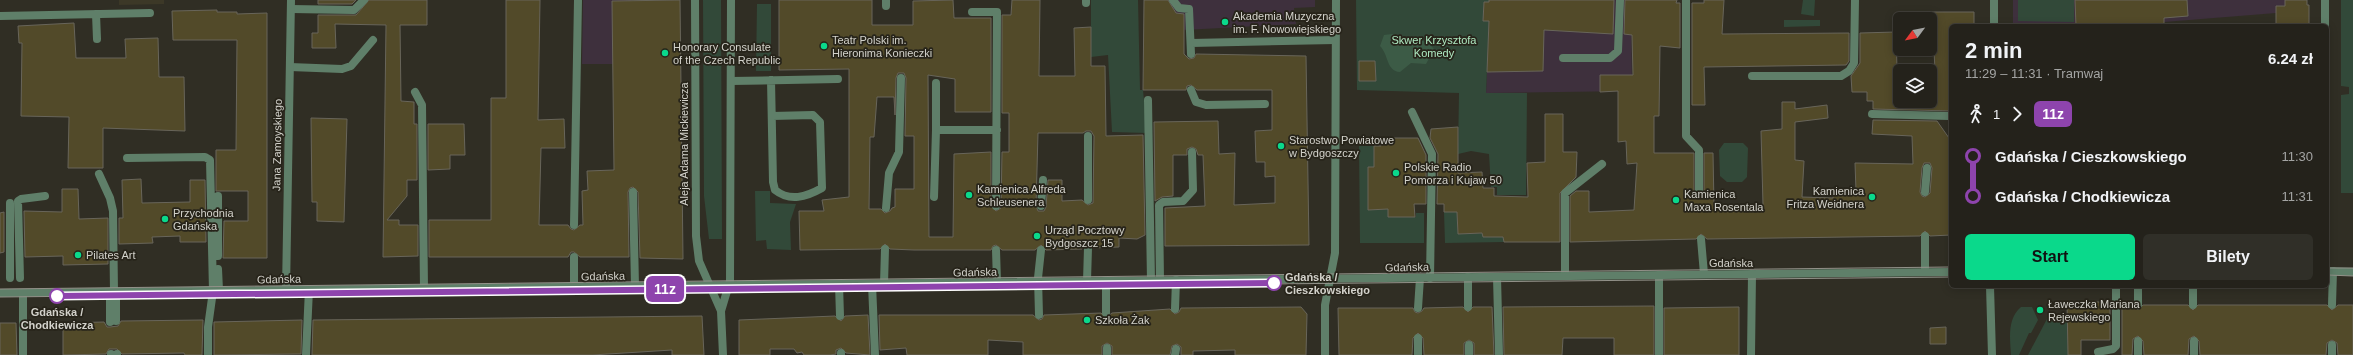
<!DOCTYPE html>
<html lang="pl">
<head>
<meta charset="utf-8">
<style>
	:root { --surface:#24221b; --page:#302f28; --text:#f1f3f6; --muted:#a3a4a3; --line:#413f3a; --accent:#0ad98b }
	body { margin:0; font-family:Arial,sans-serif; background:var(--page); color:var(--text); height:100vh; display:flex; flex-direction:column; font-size:15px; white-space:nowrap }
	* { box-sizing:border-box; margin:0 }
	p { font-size:13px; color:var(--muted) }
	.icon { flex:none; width:22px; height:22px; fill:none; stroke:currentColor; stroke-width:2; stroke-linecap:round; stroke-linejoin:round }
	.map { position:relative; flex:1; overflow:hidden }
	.drawer { position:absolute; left:1949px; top:24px; width:380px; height:264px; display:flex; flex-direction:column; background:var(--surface); border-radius:6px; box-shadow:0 2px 10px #0003,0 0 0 1px var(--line) }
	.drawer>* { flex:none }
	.badge { padding:0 8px; border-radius:6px; font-size:14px; line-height:26px }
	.needle { width:26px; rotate:238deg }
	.buttons { position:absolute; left:1893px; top:12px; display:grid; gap:8px }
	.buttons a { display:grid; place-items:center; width:44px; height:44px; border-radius:6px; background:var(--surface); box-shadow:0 2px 10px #0003,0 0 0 1px var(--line); font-size:20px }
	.map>.badge { position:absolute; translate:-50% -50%; box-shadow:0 0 0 2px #fff }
	.legs { display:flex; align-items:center; gap:6px; height:44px; padding:0 16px; font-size:13px }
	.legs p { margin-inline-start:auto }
	.head { display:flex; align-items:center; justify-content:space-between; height:68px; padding:0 16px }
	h1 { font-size:22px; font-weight:800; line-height:30px }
	.cta { display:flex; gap:8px; margin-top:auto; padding:8px 16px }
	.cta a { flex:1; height:46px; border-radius:6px; background:var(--accent); color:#111; font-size:16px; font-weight:800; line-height:46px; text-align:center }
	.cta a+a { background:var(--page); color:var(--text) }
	ul { padding:0 16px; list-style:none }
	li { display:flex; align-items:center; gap:14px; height:40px; font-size:15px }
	li i { display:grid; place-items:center; width:6px; height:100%; margin:0 5px; background:currentColor }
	li i::after { content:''; width:10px; height:10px; margin:-5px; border:3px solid; border-radius:50%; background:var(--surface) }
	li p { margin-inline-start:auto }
	li:first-child i { background:linear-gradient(#0000 50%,currentColor 0) }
	li:last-child i { background:linear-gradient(currentColor 50%,#0000 0) }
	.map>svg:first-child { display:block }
	.built { fill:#3c3827 }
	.education { fill:#3e303d }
	.green { fill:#324939 }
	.forest { fill:#3c5b46 }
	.building { fill:#524a29; stroke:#68655a; fill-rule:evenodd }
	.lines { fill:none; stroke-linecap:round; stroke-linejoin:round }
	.service { stroke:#5f7f69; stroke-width:8 }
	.minor { stroke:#5f7f69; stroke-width:8 }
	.tertiary { stroke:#5f7f69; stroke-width:8 }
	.tram { stroke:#93928a; stroke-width:1 }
	.line-1-casing { stroke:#fff; stroke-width:9 }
	.line-1 { stroke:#8e44ad; stroke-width:6 }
	.poi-dot { fill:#0ad98b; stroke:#27241a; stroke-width:1.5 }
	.stop-1-dot { fill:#fff; stroke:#8e44ad; stroke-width:2 }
	.labels { text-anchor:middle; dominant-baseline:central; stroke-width:3.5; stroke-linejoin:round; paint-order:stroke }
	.poi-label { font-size:11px; fill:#d3d2cb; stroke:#27241a; text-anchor:start }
	.park-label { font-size:11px; fill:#aee9c1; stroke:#27241a }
	.street-label { font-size:11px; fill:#d3d2cb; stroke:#27241a }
	.stop-label { font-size:11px; font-weight:bold; fill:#d3d2cb; stroke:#27241a; text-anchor:start }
</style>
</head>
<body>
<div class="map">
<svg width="2353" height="355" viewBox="0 0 2353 355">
	<rect width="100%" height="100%" fill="#302e24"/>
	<path class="built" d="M119,0H164V4L119,5Z"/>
	<path class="education" d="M583,0H631L630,64H582Z
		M1155,0H1315V7L1294,8L1296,24L1184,30Z
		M1489,0H1631L1632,91L1486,93L1487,71L1483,21L1484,2H1489Z
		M2013,0H2307V5L2276,6V13L2164,22L2084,26H2013Z"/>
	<path class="green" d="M703,0H721L722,239H709L704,196Z
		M1091,0H1138L1140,90H1143L1147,133L1112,132L1108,55L1091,57Z
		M1356,0H1489V2H1484L1483,21H1489L1486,93H1527L1526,195H1497V187H1491L1489,154L1471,151L1458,154L1459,93L1357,90Z
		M1803,0H1815L1814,16L1801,14Z
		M2018,0H2074V22L2018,21Z
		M2341,0H2353V193H2341V95L2349,94V87L2341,86Z
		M757,4H771V71H756Z
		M1784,20H1820V26L1784,27Z
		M1724,143H1743L1748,148L1747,177L1742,182H1727L1720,176L1719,150Z
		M1359,146H1374V167L1368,168V210L1388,209V217H1416V213H1424V243H1360Z
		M755,191H770V203L796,204L790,222L791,250L767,249L766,240L756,241Z
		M1444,212H1457L1458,234L1482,233L1483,237H1503L1504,242L1445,243Z
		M2021,307H2032L2038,320L2031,333H2029L2019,355H2011C2010,338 2007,319 2021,307Z
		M2048,317H2067L2068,355H2028Z"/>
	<path class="forest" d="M1392,34C1406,38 1425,37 1434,49L1426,64L1411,63L1400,72C1386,71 1389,55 1380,46L1384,35Z"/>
	<path class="building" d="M318,0H356L352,4H318Z
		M369,0H427V25H400L401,101L414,102V124H417V180H407V196L387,220H399V225H418V256L383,257L386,25L335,24L336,48H312V33H318V15H356Z
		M506,0H540L538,120L564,119L565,148H541L539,225H568L571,229L574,230L580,225H583L582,191L588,190L587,171L614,170L612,1L680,0L683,259L640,258L638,192L633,187L630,188L628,192L629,257H580L574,252H571L568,257H429V220H491V98H506Z
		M779,0H872V25H913V1L953,0L954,18H991V112H955V79L928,75L929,237H953L954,154L991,152V206L996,211L1001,208L1002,152H1009V113H1002V15H1011L1012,0H1040L1039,76H1075L1074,28L1091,27V66H1105L1106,136L1143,135L1145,235L1137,239L1119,238V247L1093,248L1088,243L1084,245L1082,249L1046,250L1041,245L1035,250H1002L996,245L993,246L991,250H914L890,249L885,244L880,249L800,250L799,211H824L822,200L849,197V69L779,70ZM898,73H904L906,78L905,136H914V189H895V207L892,208L890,211L885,213L881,209H869L870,137H874L877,97H894L895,115L896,78ZM1086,131H1091L1094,136L1093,203L1088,205L1082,200L1062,201V180H1048L1046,207L1044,211H1038L1036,206L1038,133H1083Z
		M1144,0H1168L1176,13L1184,14V54L1189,59L1194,58L1196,54L1306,56L1309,245L1165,246V208L1205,206L1203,155H1198L1196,149L1192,147L1187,149V155H1173V196L1162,197L1155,201L1154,122L1218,121L1219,154L1235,153L1234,205L1275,203V176L1265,177V162H1256L1255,131L1272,130V90H1197L1191,85L1187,86L1186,90H1143Z
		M1489,0H1614L1613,34L1544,30L1543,71L1487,72L1489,21H1483L1484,2H1489Z
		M1625,0H1677L1676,3H1680V48L1660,46L1659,116H1654V153H1694V193L1696,198H1701L1704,193V153H1713L1714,206L1763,205L1761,131L1782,129V102H1795V109L1827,105L1828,118L1795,122V160L1804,161L1802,197L1833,198V193L1856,191L1855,163L1913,164L1912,136L1872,134L1873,120L1937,121L1949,138L1951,235L1930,236L1925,231L1920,236L1707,239L1701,234L1696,239L1570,242V196L1576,191H1589V212L1634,210L1637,163L1627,164L1626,141L1618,142V91L1600,92V75H1633L1632,35L1624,34ZM1924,163H1930L1932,168L1930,193L1925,197L1922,196L1920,192L1922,168Z
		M1704,0H1724L1722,34L1849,33V61L1846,65L1704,67L1705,105H1692V3H1704Z
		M2075,0H2187L2188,16L2164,18V26H2076Z
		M2285,0H2307V5H2309V26H2276V6H2285Z
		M217,10V12H237V14L267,13V258H223L224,221H248V191H216V150H236L237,40H173L172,11Z
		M1932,12H1974V26H1951V111L1873,109V101H1867V92H1852L1851,76L1860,63V33L1896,32L1897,70H1900V101H1930V70H1935Z
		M74,23L76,58H126L125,39L158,38L159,77H184L185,131L103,128V168H68L69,117L21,116L22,43H19L18,26Z
		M1359,61H1375L1376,81H1359Z
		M1545,114H1563V152H1577L1576,177L1560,193V242H1504L1503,237H1483L1482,233L1458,234L1457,212H1444V204H1437L1438,154L1430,138L1431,129L1458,127V173L1482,172L1483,188H1494V196L1528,197L1527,163L1545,162Z
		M311,118L347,119L344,222L317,221V202H312Z
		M428,124H464L465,155H450V169L428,170Z
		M1381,138H1418L1426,155V204H1414L1415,217H1388V209L1368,210V167H1374V146H1381Z
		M141,179L142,203L190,202V180H205L206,242H180V236L152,237L153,243L119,244V218H123L122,180Z
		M62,189H78L79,219L108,218V264L63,265V256L25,257L24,211L62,212Z
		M4,212V252L0,253V213Z
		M2067,302H2110V340H2081V355H2068Z
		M2133,305L2138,310L2143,305H2188L2193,310L2198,305H2327L2332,310L2338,305H2353V355H2338L2337,343L2332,340L2327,343L2326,355H2200L2199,341L2194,336L2189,339L2188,355H2144L2143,341L2138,336L2133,339L2132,355H2122V306Z
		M1654,306V355H1614V338H1563L1562,355H1504L1503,307Z
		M1301,307L1307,314L1306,355H1235V350L1193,351V355H1181V347L1177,344L1172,346L1170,355H1112V346L1107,343L1102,346V355H1023V342L988,340V355H907L906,348L880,350L879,315H1033L1039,320L1042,319L1044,315L1101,313L1106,318L1112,313L1170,309L1175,314L1179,312L1181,308Z
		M1463,307L1468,312L1473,307H1492L1494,355H1474V343L1469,340L1464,343V355H1424L1423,338L1418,333L1413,338L1412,355H1339L1338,308H1413L1415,312L1418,313L1422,311L1424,308Z
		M1739,307V355H1664V308Z
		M868,315L870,355L846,353L841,348L836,350V354L830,355H804L802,352L797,353L794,349H770V355H739V320L835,316L841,321L845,316Z
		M702,316L704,355H672V350L592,355H312L313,320Z
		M203,320L202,355H185L184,353L122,354L117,349H109L106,354L63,355V323L104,322L107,327H110L118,326L121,321Z
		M302,320L301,354L214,355V322Z
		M0,323H16L17,355H0Z
		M1946,327V344H1930V328Z"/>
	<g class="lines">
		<path class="service" d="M1086,0V3
			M1173,0L1179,8L1189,9L1191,54
			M1686,0V136L1699,150V193
			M886,6V0
			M291,9L354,10L364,0
			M972,12H997L996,206
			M1191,43L1335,40
			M1563,58H1610L1618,51L1620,0
			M290,67L342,69L351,66L373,40
			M1752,76H1841L1849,71L1854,63L1855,0
			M771,80L773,182L775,190C790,202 806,197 822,188L820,122L813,115L772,116
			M731,81L838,79
			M936,83V130
			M1191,90L1196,102L1206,105L1265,104
			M415,92L422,105L424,289
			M1148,100L1151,281
			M1412,112L1432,154L1430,278
			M1872,114L1949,116
			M1088,136V200
			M127,158L205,157L210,160L213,291L208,327V355
			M99,174L110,198L113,211L114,292
			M633,192L635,286
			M1925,192L1927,168
			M218,196V256
			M934,197L936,130H997
			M10,203V278
			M1041,206L1043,180
			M886,208L889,173L899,152L901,78
			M574,225L578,0
			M1701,239L1704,274
			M996,250L997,282
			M218,269L219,290
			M1925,271V236
			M1565,276V193L1602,164
			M1497,277L1499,355
			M20,278L18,201L21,199L45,196
			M1160,280L1159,205L1163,202L1183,201L1193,190L1192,152
			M1087,281L1088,248
			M1106,281V313
			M839,284L840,316
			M872,284L875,355
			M884,284L885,249
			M2193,286V305
			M574,287V257
			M110,292V322
			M116,292V321
			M23,293V355
			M2138,305V286
			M2332,305L2333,271
			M1468,307V277
			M1418,308L1420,278
			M1175,309L1176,280
			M1039,315L1038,278L1041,250
			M1418,338V355
			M2138,341V355
			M2194,341V355
			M2332,345V355
			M1107,348V355
			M2098,352L2113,349L2116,346V286
			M841,353V355
			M117,354V355
			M111,355V354
			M306,355L309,289
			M1175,355L1176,349
			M1469,355V345
			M1659,355V275
			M1751,355L1752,274"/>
		<path class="minor" d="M96,14L97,39
			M0,16L150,13
			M2325,26V0
			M2327,271L2353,272
			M286,290L291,0
			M1325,355V305L1335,253L1336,0"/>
		<path class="tertiary" d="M695,0L696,236L699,261L721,311L723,355
			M1994,26V0
			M1990,286L1992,355
			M0,293L1951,272
			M721,311L730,281L731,0"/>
		<path class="tram" d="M2327,268H2353
			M2327,275L2353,276
			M0,289L1951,267
			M0,297L1951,277"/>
	</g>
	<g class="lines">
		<defs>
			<path id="line-1" d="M57,296L1274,283"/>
		</defs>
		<use href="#line-1" class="line-1-casing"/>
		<use href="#line-1" class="line-1"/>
	</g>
	<g class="poi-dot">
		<circle cx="1225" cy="22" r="4"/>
		<circle cx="824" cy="46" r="4"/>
		<circle cx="665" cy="53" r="4"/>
		<circle cx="1281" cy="146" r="4"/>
		<circle cx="1396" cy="173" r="4"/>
		<circle cx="969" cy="195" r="4"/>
		<circle cx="1872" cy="197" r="4"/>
		<circle cx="1676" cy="200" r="4"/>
		<circle cx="165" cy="219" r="4"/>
		<circle cx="1037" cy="236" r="4"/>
		<circle cx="78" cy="255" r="4"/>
		<circle cx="2040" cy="310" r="4"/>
		<circle cx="1087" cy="320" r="4"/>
	</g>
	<g class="stop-1-dot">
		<circle cx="1274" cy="283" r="7"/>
		<circle cx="57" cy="296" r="7"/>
	</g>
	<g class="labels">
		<g class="poi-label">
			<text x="1233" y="16">Akademia Muzyczna<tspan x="1233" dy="13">im. F. Nowowiejskiego</tspan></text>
			<text x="832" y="40">Teatr Polski im.<tspan x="832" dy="13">Hieronima Konieczki</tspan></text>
			<text x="673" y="47">Honorary Consulate<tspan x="673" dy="13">of the Czech Republic</tspan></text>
			<text x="1289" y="140">Starostwo Powiatowe<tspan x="1289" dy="13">w Bydgoszczy</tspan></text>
			<text x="1404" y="167">Polskie Radio<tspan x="1404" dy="13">Pomorza i Kujaw 50</tspan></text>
			<text x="977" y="189">Kamienica Alfreda<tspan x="977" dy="13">Schleusenera</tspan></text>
			<text x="1864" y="191" text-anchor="end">Kamienica<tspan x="1864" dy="13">Fritza Weidnera</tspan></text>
			<text x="1684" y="194">Kamienica<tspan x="1684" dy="13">Maxa Rosentala</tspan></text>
			<text x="173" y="213">Przychodnia<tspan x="173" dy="13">Gdańska</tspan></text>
			<text x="1045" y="230">Urząd Pocztowy<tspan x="1045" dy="13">Bydgoszcz 15</tspan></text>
			<text x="86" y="255">Pilates Art</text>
			<text x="2048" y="304">Ławeczka Mariana<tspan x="2048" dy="13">Rejewskiego</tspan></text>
			<text x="1095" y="320">Szkoła Żak</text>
		</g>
		<g class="park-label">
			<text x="1434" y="40">Skwer Krzysztofa<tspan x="1434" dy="13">Komedy</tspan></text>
		</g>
		<g class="street-label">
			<text transform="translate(684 144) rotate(-90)">Aleja Adama Mickiewicza</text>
			<text transform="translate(277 145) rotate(-89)">Jana Zamoyskiego</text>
			<text x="1731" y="263">Gdańska</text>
			<text transform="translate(1407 267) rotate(-1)">Gdańska</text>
			<text transform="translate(975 272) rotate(-1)">Gdańska</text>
			<text transform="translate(603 276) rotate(-1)">Gdańska</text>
			<text transform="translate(279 279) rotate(-1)">Gdańska</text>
		</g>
		<g class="stop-label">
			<text x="1285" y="277">Gdańska /<tspan x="1285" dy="13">Cieszkowskiego</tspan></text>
			<text x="57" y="312" text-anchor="middle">Gdańska /<tspan x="57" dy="13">Chodkiewicza</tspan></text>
		</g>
	</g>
</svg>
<div class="buttons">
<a><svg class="needle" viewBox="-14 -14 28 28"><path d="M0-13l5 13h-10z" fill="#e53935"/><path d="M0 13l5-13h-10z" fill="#a3a4a3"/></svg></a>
<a><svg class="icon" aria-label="layers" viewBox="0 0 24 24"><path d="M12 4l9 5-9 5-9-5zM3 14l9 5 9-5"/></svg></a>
</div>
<b class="badge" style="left:665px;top:289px;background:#8e44ad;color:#fff">11z</b>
<section class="drawer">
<div class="head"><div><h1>2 min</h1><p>11:29 – 11:31 · Tramwaj</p></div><b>6.24 zł</b></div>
<div class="legs"><svg class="icon" aria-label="walk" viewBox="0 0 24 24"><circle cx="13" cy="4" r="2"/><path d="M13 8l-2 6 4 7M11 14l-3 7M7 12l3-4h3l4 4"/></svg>1<svg class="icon" aria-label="forward" viewBox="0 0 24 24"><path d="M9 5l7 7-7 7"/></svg><b class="badge" style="background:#8e44ad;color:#fff">11z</b></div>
<ul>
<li><i style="color:#8e44ad"></i><b>Gdańska / Cieszkowskiego</b><p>11:30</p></li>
<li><i style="color:#8e44ad"></i><b>Gdańska / Chodkiewicza</b><p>11:31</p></li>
</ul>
<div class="cta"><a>Start</a><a>Bilety</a></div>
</section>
</div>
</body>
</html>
